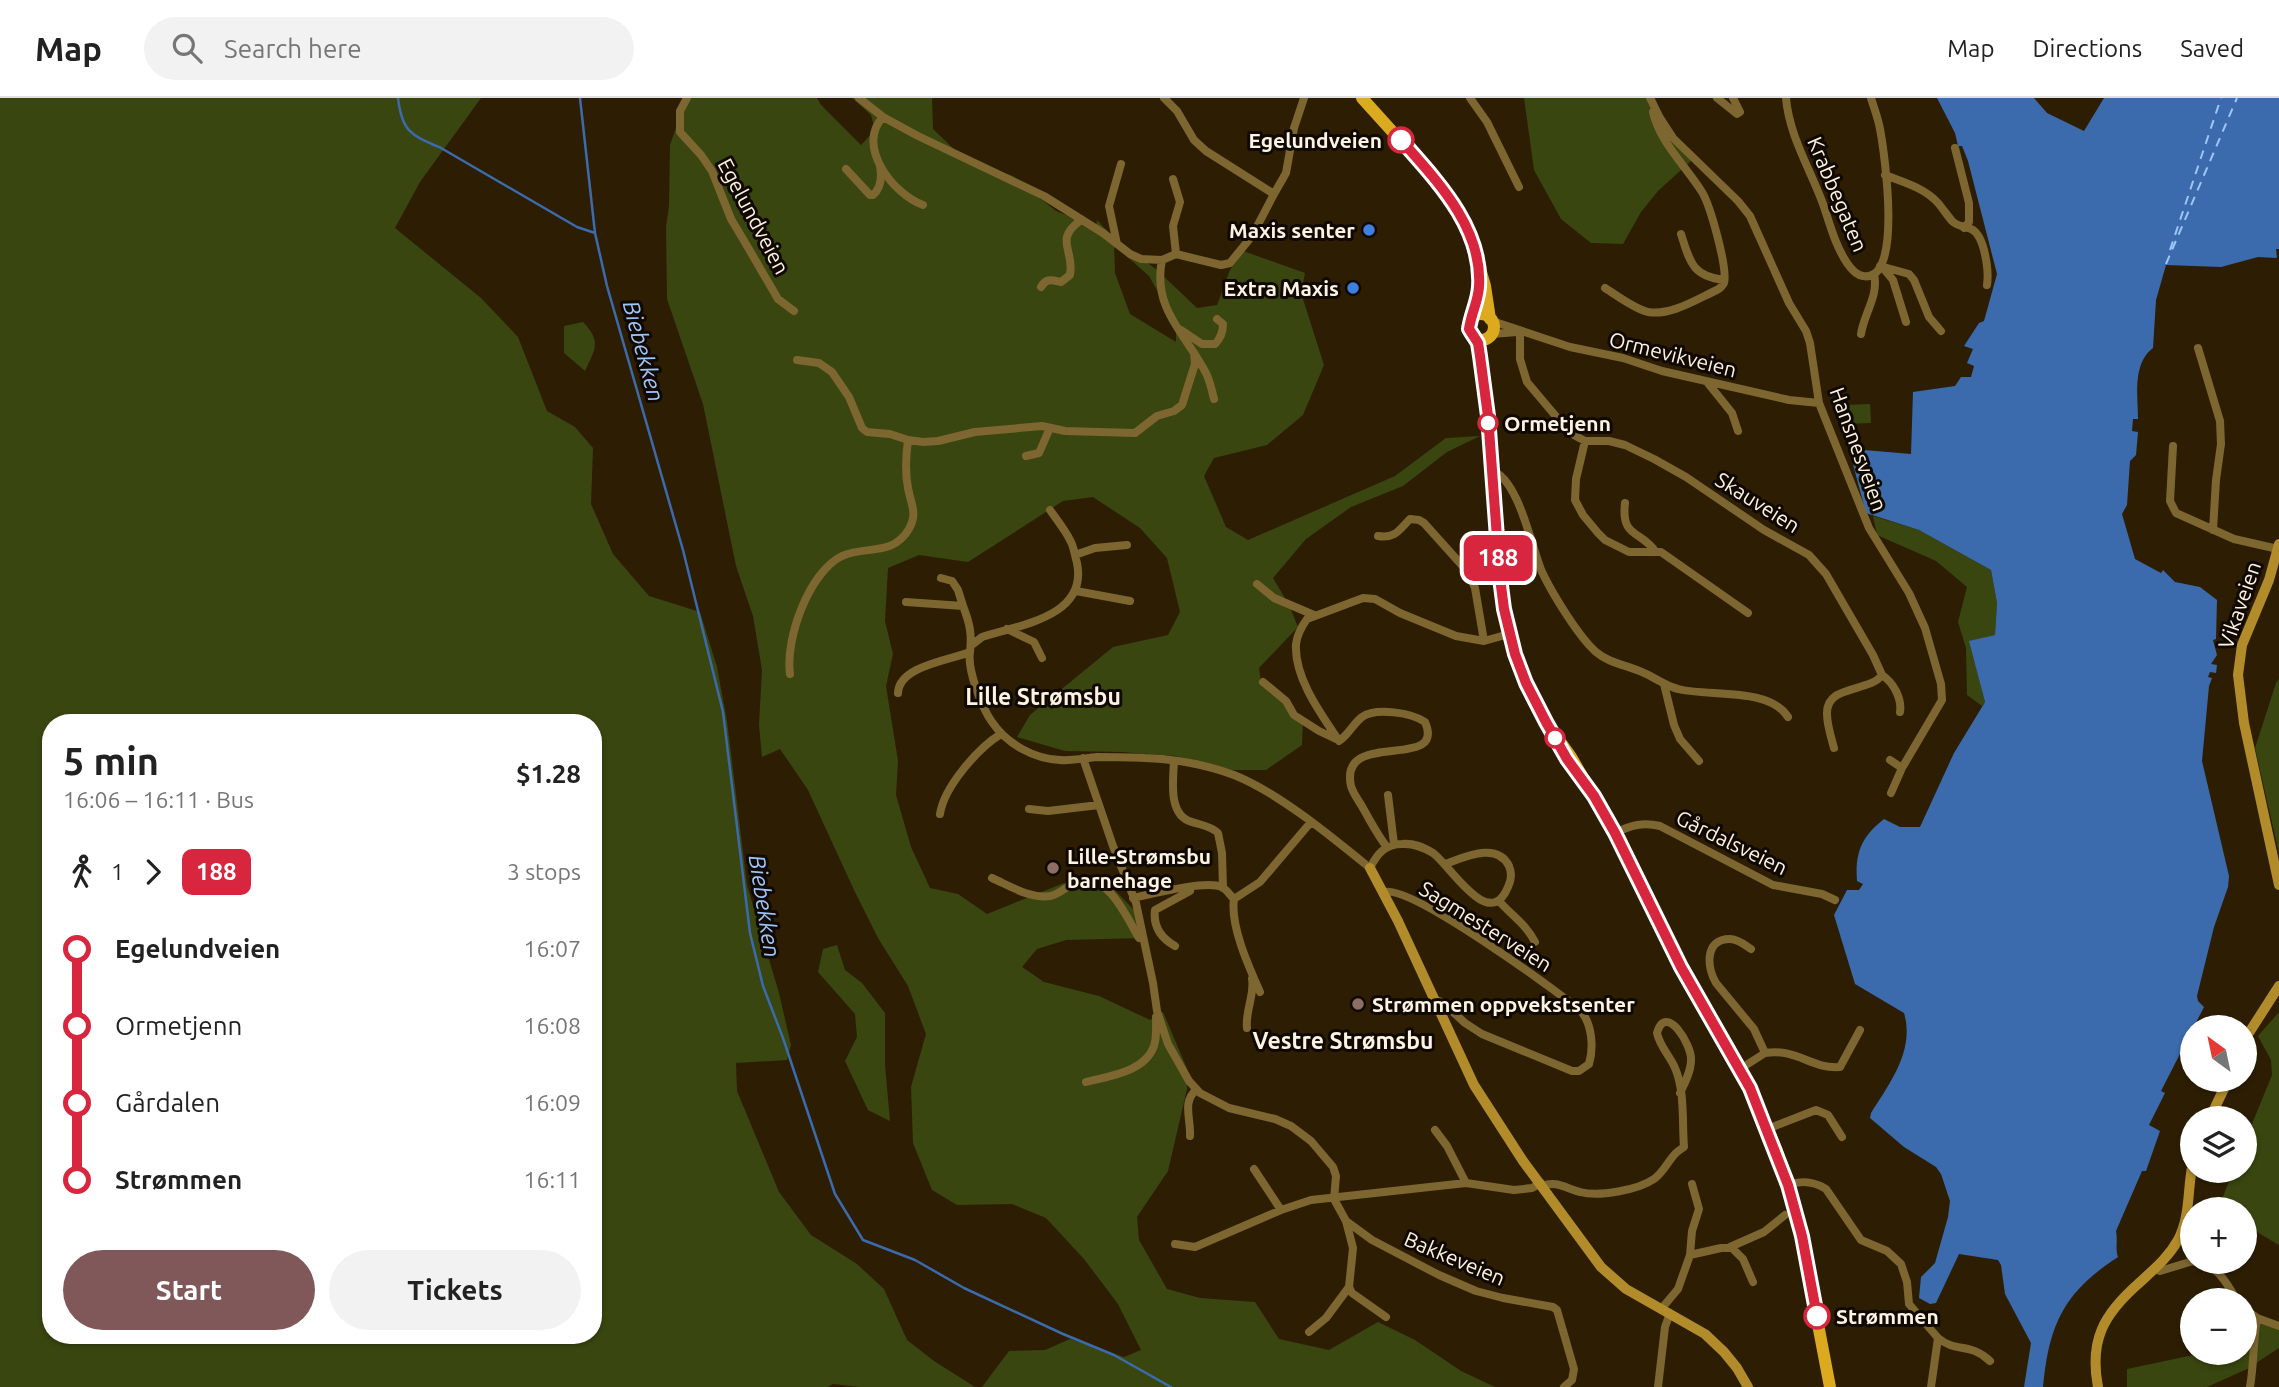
<!DOCTYPE html>
<html lang="en">
<head>
<meta charset="utf-8">
<style>
	:root { --surface:#fff; --page:#f2f2f2; --text:#222; --muted:#767676; --line:#e0e0e0; --accent:#815859 }
	body { margin:0; font-family:Ubuntu,sans-serif; background:var(--page); color:var(--text); height:100vh; display:flex; flex-direction:column; font-size:26px; white-space:nowrap }
	* { box-sizing:border-box; margin:0 }
	p { font-size:23px; color:var(--muted) }
	.icon { flex:none; width:38px; height:38px; fill:none; stroke:currentColor; stroke-width:2; stroke-linecap:round; stroke-linejoin:round }
	.map { position:relative; flex:1; overflow:hidden }
	.sheet { position:absolute; left:42px; top:616px; width:560px; height:630px; display:flex; flex-direction:column; background:var(--surface); border-radius:28px; box-shadow:0 2px 5px #0004 }
	.sheet>* { flex:none }
	.badge { padding:0 14px; border-radius:10px; font-size:24px; line-height:46px }
	.needle { width:46px; rotate:327deg }
	.controls { position:absolute; left:2180px; top:917px; display:grid; gap:14px }
	.controls a { display:grid; place-items:center; width:77px; height:77px; border-radius:50%; background:var(--surface); box-shadow:0 2px 5px #0004; font-size:35px }
	.map>.badge { position:absolute; translate:-50% -50%; box-shadow:0 0 0 4px #fff }
	.legs { display:flex; align-items:center; gap:10px; height:77px; padding:0 21px; font-size:23px }
	.legs p { margin-inline-start:auto }
	.overview { display:flex; align-items:center; justify-content:space-between; height:119px; padding:0 21px }
	h1 { font-size:38px; font-weight:700; line-height:52px }
	.cta { display:flex; gap:14px; margin-top:auto; padding:14px 21px }
	.cta a { flex:1; height:80px; border-radius:42px; background:var(--accent); color:#fff; font-size:28px; font-weight:700; line-height:80px; text-align:center }
	.cta a+a { background:var(--page); color:var(--text) }
	ul { padding:0 21px; list-style:none }
	li { display:flex; align-items:center; gap:24px; height:77px; font-size:26px }
	li i { display:grid; place-items:center; width:10px; height:100%; margin:0 9px; background:currentColor }
	li i::after { content:''; width:18px; height:18px; margin:-9px; border:5px solid; border-radius:50%; background:var(--surface) }
	li p { margin-inline-start:auto }
	li:first-child i { background:linear-gradient(#0000 50%,currentColor 0) }
	li:last-child i { background:linear-gradient(currentColor 50%,#0000 0) }
	header { display:flex; align-items:center; gap:42px; box-sizing:border-box; height:98px; padding:0 35px; background:var(--surface); border-bottom:2px solid var(--line) }
	header strong { font-size:33px }
	nav { display:flex; gap:38px; margin-inline-start:auto; font-size:24px }
	.search { width:490px; height:63px; background:var(--page); display:flex; align-items:center; gap:18px; box-sizing:border-box; padding:0 24px; border-radius:38px; color:var(--muted); font-size:26px }
	.map>svg:first-child { display:block }
	.green { fill:#394610; fill-rule:evenodd }
	.water { fill:#3b6bac }
	.lines { fill:none; stroke-linecap:round; stroke-linejoin:round }
	.stream { stroke:#3b6bac; stroke-width:2.5 }
	.ferry { stroke:#9ec5fb; stroke-width:2; stroke-dasharray:9 7; stroke-linecap:butt }
	.street { stroke:#7d662f; stroke-width:8 }
	.secondary { stroke:#b28c2b; stroke-width:10 }
	.primary { stroke:#dbaa1f; stroke-width:12 }
	.line-1-casing { stroke:#fff; stroke-width:16 }
	.line-1 { stroke:#d7263d; stroke-width:10 }
	.stop-1-dot { fill:#fff; stroke:#d7263d; stroke-width:3.5 }
	.shop-dot { fill:#3f7fe0; stroke:#100902; stroke-width:2.5 }
	.education-dot { fill:#8d6e63; stroke:#100902; stroke-width:2.5 }
	.labels { text-anchor:middle; dominant-baseline:central; stroke-width:6; stroke-linejoin:round; paint-order:stroke }
	.stop-label { font-size:21px; font-weight:bold; fill:#fdf3e3; stroke:#100902; text-anchor:start }
	.street-label { font-size:21px; fill:#fdf3e3; stroke:#100902 }
	.poi-label { font-size:21px; font-weight:bold; fill:#fdf3e3; stroke:#100902; text-anchor:end }
	.water-label { font-size:23px; font-style:italic; fill:#9ec5fb; stroke:#100902 }
	.neighbourhood-label { font-size:23px; font-weight:bold; fill:#fdf3e3; stroke:#100902 }
</style>
</head>
<body>
<header>
<strong>Map</strong>
<div class="search"><svg class="icon" aria-label="search" viewBox="0 0 24 24"><circle cx="10" cy="10" r="6"/><path d="M15 15l6 6"/></svg>Search here</div>
<nav><a>Map</a><a>Directions</a><a>Saved</a></nav>
</header>
<div class="map">
<svg width="2279" height="1289" viewBox="0 0 2279 1289">
	<rect width="100%" height="100%" fill="#2d1e03"/>
	<path class="green" d="M0,0H481L420,84L395,130L481,200L518,239L547,313L575,329L593,350L591,406L613,456L649,498L700,514L717,569L727,623L747,787L779,895L791,947L787,962L736,965L737,993L779,1094L811,1137L857,1166L884,1191L907,1242L934,1263L975,1289H860L833,1286L828,1289H0ZM51,625H593V1237H51Z
		M686,0H817L821,7L861,47L875,32L871,17L852,0H932L933,31L956,53L984,68L1013,78L1056,113L1096,129L1097,122L1113,139L1157,172L1197,210L1217,207L1230,172L1243,153L1305,175L1301,195L1324,267L1303,317L1267,347L1214,360L1204,378L1226,429L1248,442L1395,378L1446,340L1480,338L1447,354L1403,388L1351,409L1306,441L1273,480L1289,507L1298,529L1259,570L1261,584L1303,621L1302,647L1266,672H1228L1176,658L1121,654L1065,653L1017,639L1030,617L1113,549L1168,537L1180,514L1167,460L1140,430L1093,399L1063,403L968,464L919,457L888,470L885,523L893,556L886,588L898,663L896,697L911,749L930,790L958,796L987,816L1069,783H1106L1137,815L1144,840L1066,842L1037,851L1022,869L1044,884L1099,898L1150,922L1163,914L1188,973L1187,991L1168,1073L1137,1119L1139,1142L1167,1191L1200,1200L1255,1204L1279,1241L1329,1252L1378,1224L1415,1242L1461,1273L1495,1289H982L1009,1253L1045,1252L1070,1241L1124,1259L1141,1252L1118,1206L1084,1161L1046,1120L1012,1106L957,1107L932,1092L913,1045L911,989L926,936L908,888L878,840L854,792L808,692L780,651L762,659L759,627L762,572L753,518L736,468L703,306L667,201L666,129L669,108L670,47ZM1114,147L1149,178L1176,226V244L1130,216L1115,175Z
		M1524,0H1655L1661,15L1692,62L1658,93L1641,114L1623,146L1591,145L1561,121L1534,72Z
		M583,224C602,244 595,251 585,273L564,255V228Z
		M1870,306L1871,325L1845,326L1844,307Z
		M1873,418L1919,432L1991,472L1997,505L1995,537L1970,544L1985,604L1982,608L1967,597L1966,550L1958,524L1967,489L1936,463L1877,437Z
		M2279,581V755L2255,650L2276,585Z
		M837,847L845,872L862,885L885,915V967L890,1023L868,1012L845,963L857,939L855,916L818,874L823,851Z
		M2279,914V1147L2245,1127V1111H2218L2233,1073H2245V1043L2272,977L2271,962L2258,938Z
		M2250,1214L2279,1230V1250L2247,1271L2207,1289H2127V1271L2203,1255H2245V1218Z"/>
	<path class="water" d="M1937,0H2034L2047,15L2084,33L2104,0H2279V151H2276L2277,160L2258,159L2221,169L2166,167L2156,202L2153,250C2132,266 2138,298 2138,321H2133L2132,333L2138,334L2136,357L2130,363L2127,407L2122,416L2135,461L2161,475L2163,472L2175,484L2200,489L2217,502L2216,541L2213,542L2217,557L2211,566L2217,567L2216,575L2210,574L2208,579L2212,580L2209,588L2202,663L2229,778L2228,789L2214,829L2197,898L2198,903L2204,909L2161,993L2165,995L2149,1027L2160,1033L2146,1073H2142L2116,1133C2118,1143 2115,1150 2118,1159C2064,1194 2049,1226 2043,1289H2024L2031,1245L2005,1196L2001,1167L1998,1162L1959,1156L1936,1205L1930,1206L1919,1200L1921,1179L1935,1165L1948,1119L1950,1103L1941,1076L1936,1069L1904,1049L1870,1020L1871,1015C1890,985 1915,952 1904,915L1855,886L1834,817L1847,792H1859L1863,786L1857,783C1855,755 1861,739 1884,721L1900,729H1920L1954,655L1985,604L1969,543L1995,537L1997,505L1991,472L1919,432L1866,415L1850,355L1852,351L1911,356L1913,294L1955,288L1961,279H1971L1974,268L1967,265L1973,251L1964,248L1979,225L1984,223L1997,176L1968,63L1962,48H1958L1955,35Z"/>
	<g class="lines">
		<path class="stream" d="M398,0C402,34 411,37 441,50L577,129L595,135
			M580,0L595,135L607,188L683,452L723,614L750,835L763,888L783,940L835,1096L863,1142L915,1162L964,1190L1063,1236L1114,1257L1171,1289"/>
		<path class="ferry" d="M2170,152L2221,0
			M2166,166L2237,0"/>
		<path class="street" d="M687,0L680,13V34L701,57L712,73L731,121L743,141L778,201L794,213
			M859,0L883,19L918,38L1044,98L1103,135L1130,156L1141,161L1162,162L1176,156L1221,167L1230,165L1252,138L1274,96
			M1164,0L1177,13L1194,42L1206,53L1274,96L1286,75L1294,30L1304,0
			M1470,0L1487,24L1519,89
			M1650,0L1660,20L1673,40L1738,103L1750,118L1789,205L1806,233L1810,245L1819,305L1869,430L1909,495L1925,530L1941,586L1942,602L1902,670L1891,695
			M1717,0L1737,16L1740,14L1733,0
			M1786,0C1789,37 1810,71 1823,106C1830,126 1835,147 1847,165C1851,171 1856,177 1863,178C1904,186 1884,52 1880,31C1878,20 1874,10 1871,0
			M883,19C855,48 894,97 923,107
			M1955,50L1969,105V124L1964,130
			M846,71L870,97H873C881,90 882,79 880,68
			M1885,77C1903,84 1925,90 1938,105C1943,111 1947,117 1952,123C1958,129 1965,128 1971,131C1985,137 1989,174 1987,187
			M1173,81L1180,104L1173,128L1176,156
			M1681,136C1690,164 1692,178 1724,182
			M1117,146L1109,108L1121,66
			M1162,162C1152,211 1186,236 1206,275C1210,283 1212,293 1214,301
			M1880,168L1909,176L1914,182L1929,219L1941,233
			M1883,170L1893,182L1906,224
			M1041,189C1046,180 1051,182 1061,184L1070,177C1075,152 1053,142 1081,122
			M1605,190C1618,198 1633,210 1648,214C1671,218 1697,201 1717,192C1721,190 1722,189 1724,185C1728,170 1710,107 1702,94C1686,68 1660,45 1653,14
			M1492,223L1570,249L1623,260L1662,273L1789,302L1819,305
			M1181,232L1202,246H1215C1220,241 1223,234 1223,226L1217,221
			M1520,233V261L1527,284L1570,335L1585,343H1609L1625,347L1654,361L1686,379L1764,432L1809,457L1826,476L1837,495L1873,557L1882,577C1869,595 1826,586 1827,616C1827,627 1831,639 1834,650
			M1492,236L1517,234
			M1861,236C1864,215 1879,198 1874,176
			M2198,250L2220,323L2221,346L2216,382L2213,432
			M797,262L819,265L832,274L849,299L862,330L867,334L890,336L908,342L923,344L938,343L975,334L1042,328L1065,333L1135,335L1157,318L1174,313L1182,307L1195,266L1194,255
			M1707,284L1732,315L1738,333
			M1585,343L1576,381L1575,402L1583,417L1598,435L1605,442L1629,454H1661L1748,515
			M2173,348L2170,403L2176,415L2234,441L2278,451
			M1026,358L1039,355L1050,330
			M1491,372C1519,381 1531,448 1542,474C1552,495 1578,538 1596,554C1610,566 1628,567 1644,575C1656,580 1665,588 1678,591C1709,599 1769,589 1788,619
			M1625,405C1621,440 1640,432 1655,453
			M1378,438C1395,441 1399,432 1410,421L1419,422L1424,425L1468,474L1475,490L1484,543
			M1075,457L1095,450L1127,447
			M941,480L952,483L958,492L963,508
			M1257,486L1274,500L1314,517
			M1076,493L1130,503
			M906,504L963,508C970,526 972,536 970,554C967,572 982,610 992,624C1007,646 1034,661 1060,662C1072,663 1085,660 1097,659C1113,659 1129,659 1145,660C1174,661 1207,667 1234,677C1279,695 1332,739 1370,770C1377,756 1385,746 1402,746C1414,745 1423,749 1433,755C1450,767 1489,835 1508,789C1511,783 1512,775 1509,768C1497,743 1463,760 1445,766
			M1007,531L1034,544L1042,560
			M973,546L982,539C1019,527 1088,519 1077,465C1075,458 1074,450 1071,444C1066,433 1057,422 1050,412
			M790,576C785,541 809,474 842,458C867,447 892,459 909,431C918,415 911,407 908,390C905,375 906,357 908,342
			M1882,577C1894,585 1902,601 1900,614
			M1263,584L1286,603L1294,617L1319,633L1336,641
			M1664,586L1674,627L1680,641L1699,663
			M898,595C899,568 950,562 970,554
			M1339,643C1321,616 1294,580 1296,546C1297,538 1302,528 1307,521L1363,500L1375,501L1400,515L1456,538L1484,543L1509,536
			M1339,643C1349,636 1353,626 1362,619C1376,609 1412,615 1425,624C1447,674 1338,630 1351,688C1353,696 1360,704 1364,712C1371,724 1378,738 1387,749
			M1083,660L1113,748L1136,805L1153,885L1157,913L1168,946L1189,983L1200,995L1229,1010L1275,1021L1291,1028L1311,1043L1333,1069L1336,1078L1334,1101L1346,1123L1372,1142L1439,1177L1476,1193L1503,1200L1553,1209L1557,1212L1574,1271L1572,1282L1564,1289
			M1890,662L1902,670
			M1174,663C1173,683 1168,718 1192,724C1201,727 1211,728 1218,735L1222,755L1223,790
			M1388,697L1394,746
			M1029,711L1048,713L1099,707
			M940,716C944,689 978,650 1001,636
			M1615,735C1631,727 1643,724 1660,728L1773,787L1822,796L1835,802
			M992,780C1010,788 1030,801 1050,798C1061,796 1068,786 1079,783C1108,774 1128,822 1139,840
			M1384,794C1411,786 1553,891 1580,912C1592,925 1594,949 1589,966L1579,973H1572L1482,936L1465,925L1442,904L1433,901
			M1133,800C1152,796 1205,782 1222,789C1226,791 1230,797 1234,801L1260,784L1311,724
			M1234,801C1230,828 1249,869 1260,894
			M1499,803C1512,818 1526,826 1535,844
			M1175,848C1161,840 1153,828 1155,812L1190,793
			M1247,930C1245,913 1255,896 1252,881
			M1765,955C1798,950 1810,971 1840,969L1860,932
			M1740,971L1765,955L1754,931L1716,885C1707,870 1704,841 1730,841C1738,841 1745,847 1751,851
			M1086,984C1109,978 1145,974 1154,948C1157,939 1156,928 1156,919
			M1767,1031L1816,1012L1828,1017L1842,1039
			M1435,1032L1447,1048L1466,1085
			M1190,1038C1191,1021 1182,1004 1196,992
			M1254,1071L1281,1112
			M1788,1087C1801,1082 1815,1084 1826,1091L1861,1142L1887,1153L1901,1166L1907,1184L1909,1206L1938,1240L1931,1289
			M1543,1088C1556,1082 1567,1091 1580,1094C1599,1099 1638,1092 1654,1081C1663,1075 1668,1063 1676,1055C1678,1053 1681,1051 1684,1049C1682,1024 1685,993 1675,970C1670,958 1660,949 1657,935C1666,904 1692,947 1691,962C1691,973 1685,985 1680,995
			M1175,1146L1195,1149L1281,1112L1311,1102L1466,1085L1514,1092L1532,1090L1541,1085
			M1730,1149L1764,1134L1785,1117
			M1690,1157L1692,1133L1699,1111L1692,1086
			M2195,1164C2220,1169 2224,1182 2237,1202
			M2155,1171L2160,1173L2193,1163
			M1349,1189L1352,1195L1386,1219
			M1662,1210L1678,1191L1690,1157L1721,1150H1732L1743,1161L1753,1184
			M2245,1211L2257,1220L2279,1228
			M1309,1234L1326,1220L1349,1189L1353,1150L1346,1123
			M1938,1240C1956,1255 1970,1244 1990,1263
			M1658,1289L1665,1229L1670,1215
			M2250,1289C2254,1266 2253,1243 2257,1220"/>
		<path class="secondary" d="M2279,446L2269,482L2242,547L2238,577L2244,625L2279,787
			M1370,770L1398,823L1474,987L1523,1063L1601,1169L1626,1191L1705,1236L1724,1254L1737,1270L1748,1289
			M2245,941L2279,888
			M2210,1020L2228,982
			M2098,1289C2089,1242 2104,1216 2138,1186C2153,1172 2168,1160 2178,1142C2191,1117 2187,1091 2193,1064"/>
		<path class="primary" d="M1362,0L1437,83L1457,112L1473,146L1485,188L1490,221
			M1468 229a13 13 0 1 1 26 0a13 13 0 1 1-26 0Z
			M1475,241L1480,258L1488,318L1495,430L1504,511L1515,556L1526,585L1549,631
			M1546,624L1571,659L1615,735L1681,869L1750,990L1777,1053L1797,1116L1830,1289"/>
	</g>
	<g class="lines">
		<defs>
			<path id="line-1" d="M1401,42C1437,83 1483,130 1479,189C1478,204 1471,216 1469,231L1478,245L1480,258L1488,318L1500,480L1504,511L1515,556L1526,585L1546,624L1567,661L1594,698L1615,735L1681,869L1750,990L1788,1087L1802,1138L1817,1218"/>
		</defs>
		<use href="#line-1" class="line-1-casing"/>
		<use href="#line-1" class="line-1"/>
	</g>
	<g class="stop-1-dot">
		<circle cx="1401" cy="42" r="12"/>
		<circle cx="1488" cy="325" r="9"/>
		<circle cx="1555" cy="640" r="9"/>
		<circle cx="1817" cy="1218" r="12"/>
	</g>
	<g class="shop-dot">
		<circle cx="1369" cy="132" r="7"/>
		<circle cx="1353" cy="190" r="7"/>
	</g>
	<g class="education-dot">
		<circle cx="1053" cy="770" r="7"/>
		<circle cx="1358" cy="906" r="7"/>
	</g>
	<g class="labels">
		<g class="stop-label">
			<text x="1382" y="42" text-anchor="end">Egelundveien</text>
			<text x="1504" y="325">Ormetjenn</text>
			<text x="1836" y="1218">Strømmen</text>
		</g>
		<g class="street-label">
			<text transform="translate(1838 96) rotate(67)">Krabbegaten</text>
			<text transform="translate(754 118) rotate(62)">Egelundveien</text>
			<text transform="translate(1673 256) rotate(14)">Ormevikveien</text>
			<text transform="translate(1859 351) rotate(70)">Hansnesveien</text>
			<text transform="translate(1758 404) rotate(32)">Skauveien</text>
			<text transform="translate(2239 507) rotate(-71)">Vikaveien</text>
			<text transform="translate(1732 744) rotate(26)">Gårdalsveien</text>
			<text transform="translate(1486 828) rotate(32)">Sagmesterveien</text>
			<text transform="translate(1455 1160) rotate(23)">Bakkeveien</text>
		</g>
		<g class="poi-label">
			<text x="1355" y="132">Maxis senter</text>
			<text x="1339" y="190">Extra Maxis</text>
			<text x="1067" y="758" text-anchor="start">Lille-Strømsbu<tspan x="1067" dy="24">barnehage</tspan></text>
			<text x="1372" y="906" text-anchor="start">Strømmen oppvekstsenter</text>
		</g>
		<g class="water-label">
			<text transform="translate(644 253) rotate(75)">Biebekken</text>
			<text transform="translate(765 808) rotate(81)">Biebekken</text>
		</g>
		<g class="neighbourhood-label">
			<text x="1043" y="598">Lille Strømsbu</text>
			<text x="1343" y="942">Vestre Strømsbu</text>
		</g>
	</g>
</svg>
<div class="controls">
<a><svg class="needle" viewBox="-14 -14 28 28"><path d="M0-13l5 13h-10z" fill="#e53935"/><path d="M0 13l5-13h-10z" fill="#767676"/></svg></a>
<a><svg class="icon" aria-label="layers" viewBox="0 0 24 24"><path d="M12 4l9 5-9 5-9-5zM3 14l9 5 9-5"/></svg></a>
<a>+</a>
<a>−</a>
</div>
<b class="badge" style="left:1498px;top:460px;background:#d7263d;color:#fff">188</b>
<section class="sheet">
<div class="overview"><div><h1>5 min</h1><p>16:06 – 16:11 · Bus</p></div><b>$1.28</b></div>
<div class="legs"><svg class="icon" aria-label="walk" viewBox="0 0 24 24"><circle cx="13" cy="4" r="2"/><path d="M13 8l-2 6 4 7M11 14l-3 7M7 12l3-4h3l4 4"/></svg>1<svg class="icon" aria-label="forward" viewBox="0 0 24 24"><path d="M9 5l7 7-7 7"/></svg><b class="badge" style="background:#d7263d;color:#fff">188</b><p>3 stops</p></div>
<ul>
<li><i style="color:#d7263d"></i><b>Egelundveien</b><p>16:07</p></li>
<li><i style="color:#d7263d"></i><span>Ormetjenn</span><p>16:08</p></li>
<li><i style="color:#d7263d"></i><span>Gårdalen</span><p>16:09</p></li>
<li><i style="color:#d7263d"></i><b>Strømmen</b><p>16:11</p></li>
</ul>
<div class="cta"><a>Start</a><a>Tickets</a></div>
</section>
</div>
</body>
</html>
